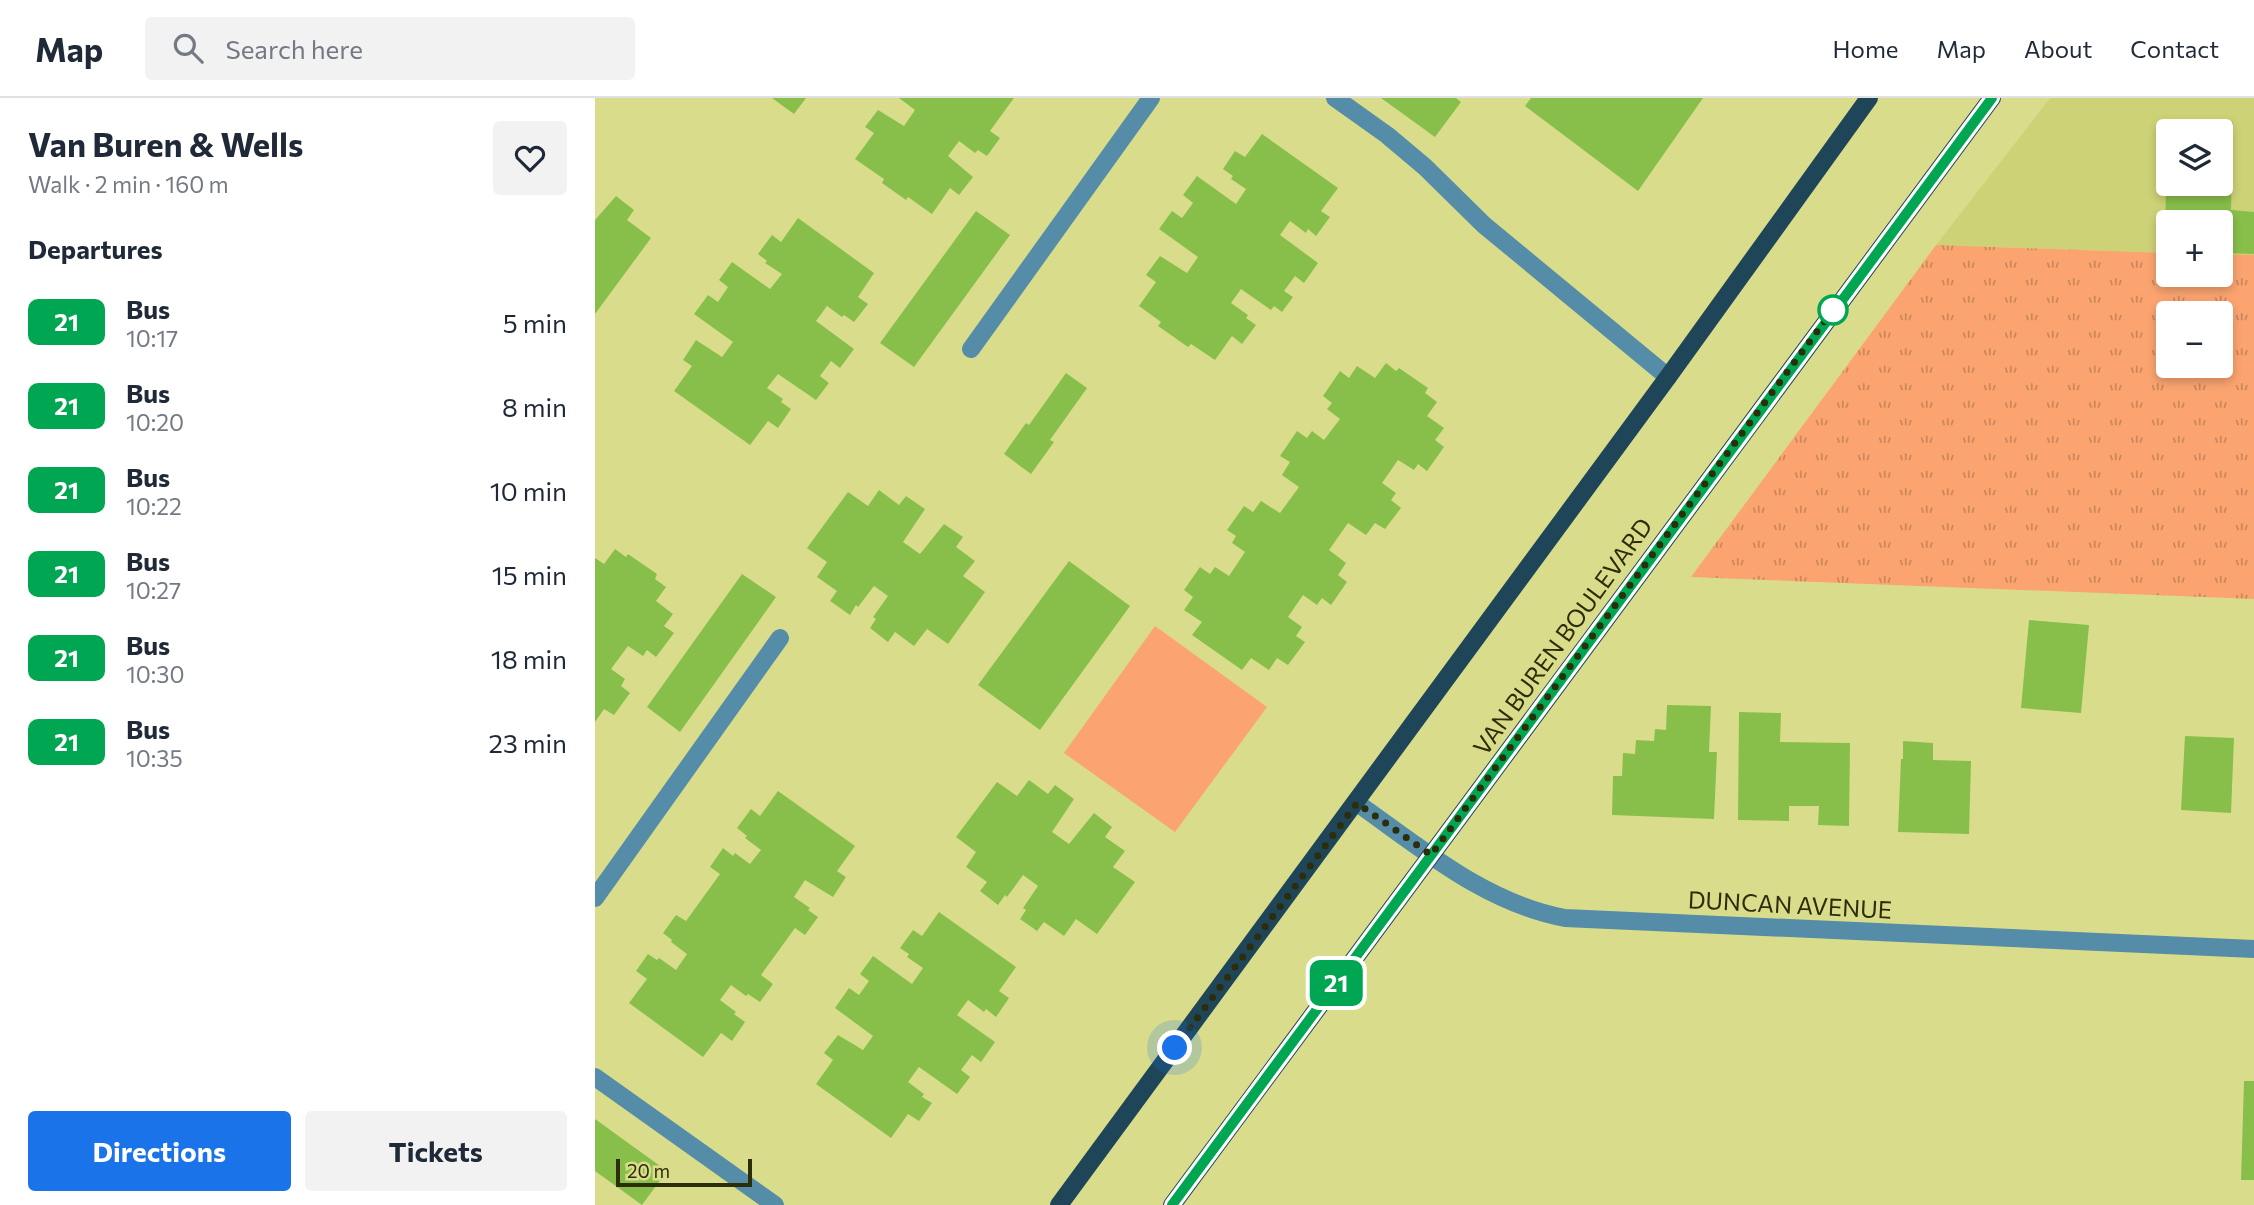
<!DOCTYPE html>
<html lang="en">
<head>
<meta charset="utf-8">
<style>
	:root { --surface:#fff; --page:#f2f2f3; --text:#1f2937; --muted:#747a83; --line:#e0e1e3; --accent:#1a73e8 }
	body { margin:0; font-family:Commissioner,sans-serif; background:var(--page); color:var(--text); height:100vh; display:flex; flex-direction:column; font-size:26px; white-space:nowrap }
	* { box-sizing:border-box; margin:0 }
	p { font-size:23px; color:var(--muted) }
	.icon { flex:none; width:38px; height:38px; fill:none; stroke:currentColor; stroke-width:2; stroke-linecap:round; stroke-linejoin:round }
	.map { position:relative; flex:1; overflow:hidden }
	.side { display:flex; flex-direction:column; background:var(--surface); width:595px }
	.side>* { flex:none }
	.badge { padding:0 14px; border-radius:10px; font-size:24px; line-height:46px }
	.buttons { position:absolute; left:1561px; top:21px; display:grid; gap:14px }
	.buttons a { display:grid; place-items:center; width:77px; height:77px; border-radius:7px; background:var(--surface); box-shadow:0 4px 10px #0003; font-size:35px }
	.scale { position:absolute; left:21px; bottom:18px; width:136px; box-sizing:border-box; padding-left:7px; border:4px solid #2c2d0a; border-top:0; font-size:19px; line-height:24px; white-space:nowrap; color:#2c2d0a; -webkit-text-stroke:5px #d9dd8b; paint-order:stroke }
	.you { position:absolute; width:35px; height:35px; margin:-18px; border:5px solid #fff; border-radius:50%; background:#1a73e8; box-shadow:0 0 0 10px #1a73e833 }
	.map>.badge { position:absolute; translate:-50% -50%; box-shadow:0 0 0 4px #fff }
	h2 { padding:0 28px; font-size:26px; line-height:63px }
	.round { display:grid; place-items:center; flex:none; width:74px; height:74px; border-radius:7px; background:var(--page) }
	.head { display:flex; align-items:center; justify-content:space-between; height:119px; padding:0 28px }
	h1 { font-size:33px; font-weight:700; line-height:52px }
	.cta { display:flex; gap:14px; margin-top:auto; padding:14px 28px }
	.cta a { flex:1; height:80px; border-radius:7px; background:var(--accent); color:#fff; font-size:28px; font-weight:700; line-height:80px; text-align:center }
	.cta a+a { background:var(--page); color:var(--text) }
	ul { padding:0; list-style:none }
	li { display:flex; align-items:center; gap:21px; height:84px; padding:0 28px }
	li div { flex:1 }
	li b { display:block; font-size:26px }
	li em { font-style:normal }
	li .badge { min-width:77px; font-weight:700; text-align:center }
	header { display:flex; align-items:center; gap:42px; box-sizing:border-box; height:98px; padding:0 35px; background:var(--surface); border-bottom:2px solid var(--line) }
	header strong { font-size:33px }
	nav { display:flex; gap:38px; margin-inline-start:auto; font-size:24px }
	.search { width:490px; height:63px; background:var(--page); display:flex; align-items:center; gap:18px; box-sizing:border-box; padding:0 24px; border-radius:7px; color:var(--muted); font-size:26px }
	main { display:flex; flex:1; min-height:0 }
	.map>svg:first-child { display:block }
	.built { fill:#ced276; fill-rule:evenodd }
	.grass { fill:url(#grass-tufts); fill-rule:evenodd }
	.park { fill:#fba470 }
	.building { fill:#88bf4b }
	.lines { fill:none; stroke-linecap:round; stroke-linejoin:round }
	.minor { stroke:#558ca7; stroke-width:18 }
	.major { stroke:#1f4658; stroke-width:18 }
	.line-casing { stroke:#fff; stroke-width:16 }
	.line { stroke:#00a651; stroke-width:10 }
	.walk { stroke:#2c2d0a; stroke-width:7; stroke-dasharray:0 12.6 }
	.stop-dot { fill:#fff; stroke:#00a651; stroke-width:3.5 }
	.labels { text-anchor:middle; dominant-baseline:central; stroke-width:5; stroke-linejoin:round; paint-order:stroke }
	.street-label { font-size:24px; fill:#2c2d0a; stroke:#d9dd8b }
</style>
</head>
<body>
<header>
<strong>Map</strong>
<div class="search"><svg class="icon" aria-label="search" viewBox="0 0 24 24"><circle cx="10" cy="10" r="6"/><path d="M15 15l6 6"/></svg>Search here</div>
<nav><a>Home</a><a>Map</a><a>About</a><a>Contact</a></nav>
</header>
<main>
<section class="side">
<div class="head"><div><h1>Van Buren &amp; Wells</h1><p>Walk · 2 min · 160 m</p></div><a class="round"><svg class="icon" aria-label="heart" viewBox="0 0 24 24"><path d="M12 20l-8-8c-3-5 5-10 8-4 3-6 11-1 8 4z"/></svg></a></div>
<h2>Departures</h2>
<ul>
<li><span class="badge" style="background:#00a651;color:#fff">21</span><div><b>Bus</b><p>10:17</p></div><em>5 min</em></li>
<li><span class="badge" style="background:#00a651;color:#fff">21</span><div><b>Bus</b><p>10:20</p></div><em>8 min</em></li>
<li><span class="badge" style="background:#00a651;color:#fff">21</span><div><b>Bus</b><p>10:22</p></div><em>10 min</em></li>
<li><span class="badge" style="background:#00a651;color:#fff">21</span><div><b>Bus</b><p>10:27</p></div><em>15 min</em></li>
<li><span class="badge" style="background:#00a651;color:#fff">21</span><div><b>Bus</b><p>10:30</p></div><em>18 min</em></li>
<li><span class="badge" style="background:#00a651;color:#fff">21</span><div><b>Bus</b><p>10:35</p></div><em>23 min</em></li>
</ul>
<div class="cta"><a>Directions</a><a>Tickets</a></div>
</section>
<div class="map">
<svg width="1659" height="1107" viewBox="0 0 1659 1107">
	<defs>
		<pattern id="grass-tufts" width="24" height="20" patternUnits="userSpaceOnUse" patternTransform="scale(1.75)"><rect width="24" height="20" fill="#fba470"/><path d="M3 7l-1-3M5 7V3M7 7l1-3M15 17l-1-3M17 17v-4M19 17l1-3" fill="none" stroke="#cb865a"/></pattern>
	</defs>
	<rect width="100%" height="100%" fill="#d9dd8b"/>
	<path class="built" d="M1455,0H1659V157L1626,156V124H1573V155L1341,147ZM1573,33H1626V86H1573Z"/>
	<path class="grass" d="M1341,147L1573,155V177H1626V156L1659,157V501L1096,479ZM1573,215H1626V268H1573Z"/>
	<path class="park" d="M560,528L672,609L580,734L469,655Z"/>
	<path class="building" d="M177,0H211L199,16Z
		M304,0H419L395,33L405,40L392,58L383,52L380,55L364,43L353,58L378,79L364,97L355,90L337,116L313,99L311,102L287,85L289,81L260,61L279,35L270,29L283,12L309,28L320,12Z
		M786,0H861L866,4L840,39Z
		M936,0H1108L1043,93L930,8Z
		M1573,21L1638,24L1636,112L1659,114V156L1626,155V124H1573V153H1570L1571,86H1626V33H1572Z
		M667,36L743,90L726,113L735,119L721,138L713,131L711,135L695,123L685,137L723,165L709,185L700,178L689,193L698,199L687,214L679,208L676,212L646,191L636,205L653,217L651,220L661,227L647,246L637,238L620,262L596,246L593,249L563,228L566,224L544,208L561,184L551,177L565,158L592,175L603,159L564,131L577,113L587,120L598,105L588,97L602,78L641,106L651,91L636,81L638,78L628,71L640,53L650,59Z
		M21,98L39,112L32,122L56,140L0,216V122Z
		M381,113L415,137L319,269L285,245Z
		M203,120L279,175L263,199L273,206L259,224L249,217L247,219L232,208L221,223L259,251L245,270L236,263L225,278L234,285L221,302L183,276L172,290L188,301L186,304L196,311L183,330L173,323L155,347L79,293L97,268L88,262L101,242L127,259L138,244L99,216L113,197L123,204L133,189L124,182L137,164L175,191L187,176L170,165L172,163L163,156L177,137L186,144Z
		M791,265L801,273L804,270L833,290L830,295L842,304L832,318L849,330L840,342L849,349L832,373L823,366L819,372L803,362L787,385L801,395L796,402L806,410L790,431L780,425L771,437L753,425L734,452L751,465L743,477L752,484L736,507L727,500L722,507L708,497L693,519L707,529L701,538L710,544L693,567L682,560L674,572L656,560L647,572L597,537L607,524L589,512L598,499L589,492L605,469L615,476L620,469L634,478L650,454L637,445L641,438L632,432L649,408L658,414L666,403L685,415L704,389L687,377L695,364L685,358L702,333L712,340L717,333L729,342L745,321L732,311L737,305L728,298L745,273L754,280L762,268L780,280Z
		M471,275L492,290L455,342L459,344L436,376L409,356L431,325L434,327Z
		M284,392L304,407L311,398L330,411L308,444L325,456L349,426L368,439L361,449L380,463L368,478L390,494L353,546L332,531L319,548L300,534L293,544L275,530L281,521L278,519L293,498L279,488L263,509L261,507L255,517L235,503L242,493L222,479L232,464L212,450L253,394L273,408Z
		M20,451L31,459L33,456L62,476L60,481L71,489L61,503L78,516L69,528L79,535L61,559L52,552L48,558L33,548L16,571L30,581L26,588L35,595L19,617L9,611L0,624V460L9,466Z
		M474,463L535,508L445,632L383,587Z
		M147,476L181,499L85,634L52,609Z
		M1434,522L1494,527L1486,615L1426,610Z
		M1072,607L1116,608L1114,654H1122L1119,721L1017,717L1018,678H1027L1028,655L1040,656L1041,642L1059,643L1060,631L1071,632Z
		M1144,614L1186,615L1185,644L1255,645L1254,728L1223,727L1224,708H1194V723L1143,722Z
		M1590,638L1639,640L1636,715L1586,712Z
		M1308,643L1338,645V662L1376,663L1374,736L1303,734L1306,661H1308Z
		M434,682L453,696L460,687L479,701L457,734L474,746L499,715L517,729L510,739L530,753L518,769L540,784L502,836L481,821L469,838L449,824L442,833L425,821L431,812L428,810L443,788L428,777L412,799L410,797L403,807L385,793L392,784L371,769L381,754L361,739L402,684L422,698Z
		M183,693L260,748L242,773L251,779L238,799L210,782L199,799L215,810L213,812L223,819L210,837L200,830L166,877L178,886L165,904L153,896L151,898L136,887L125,902L141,914L139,916L150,924L137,943L126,935L108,959L34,905L52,881L41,873L53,856L62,862L64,860L81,872L92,856L76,844L77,842L68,835L81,817L91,823L125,776L115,769L128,750L138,758L140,755L155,766L166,752L150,740L152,738L142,730L156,711L165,718Z
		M344,814L421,869L404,893L414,900L401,919L391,911L389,914L373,902L362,917L400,944L386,964L377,957L366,972L375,979L362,996L324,969L313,984L329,996L327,999L337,1005L324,1023L313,1016L296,1040L221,986L238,962L229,955L243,937L268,952L278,938L240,910L254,890L264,897L274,883L265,876L278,858L317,886L328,870L312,859L314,856L305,850L318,832L327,838Z
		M1649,983H1659V1082H1646Z
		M0,1021L72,1073L47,1107L0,1073Z"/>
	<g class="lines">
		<path class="minor" d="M740,0L792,37L830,69L889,127L1073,279
			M376,251L556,0
			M762,705C826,750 890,805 970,820L1659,851
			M0,800L185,540
			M0,979L180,1107"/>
		<path class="major" d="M464,1107L1073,279L1274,0
			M577,1107L1397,0"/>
	</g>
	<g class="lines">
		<defs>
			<path id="line" d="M577,1107L1397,0"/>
		</defs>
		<use href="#line" class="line-casing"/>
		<use href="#line" class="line"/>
		<path class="walk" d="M580,950L762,705L836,757L1238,212"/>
	</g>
	<circle class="stop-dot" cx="1238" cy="212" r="14"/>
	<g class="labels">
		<g class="street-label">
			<text transform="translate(967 538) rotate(-54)">VAN BUREN BOULEVARD</text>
			<text transform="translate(1195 806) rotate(3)">DUNCAN AVENUE</text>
		</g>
	</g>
</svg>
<div class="buttons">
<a><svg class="icon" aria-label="layers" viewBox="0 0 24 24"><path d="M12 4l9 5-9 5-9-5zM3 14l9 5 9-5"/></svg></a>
<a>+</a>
<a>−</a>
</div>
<div class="scale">20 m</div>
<div class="you" style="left:580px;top:950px"></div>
<b class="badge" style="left:741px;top:885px;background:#00a651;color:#fff">21</b>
</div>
</main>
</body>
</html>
